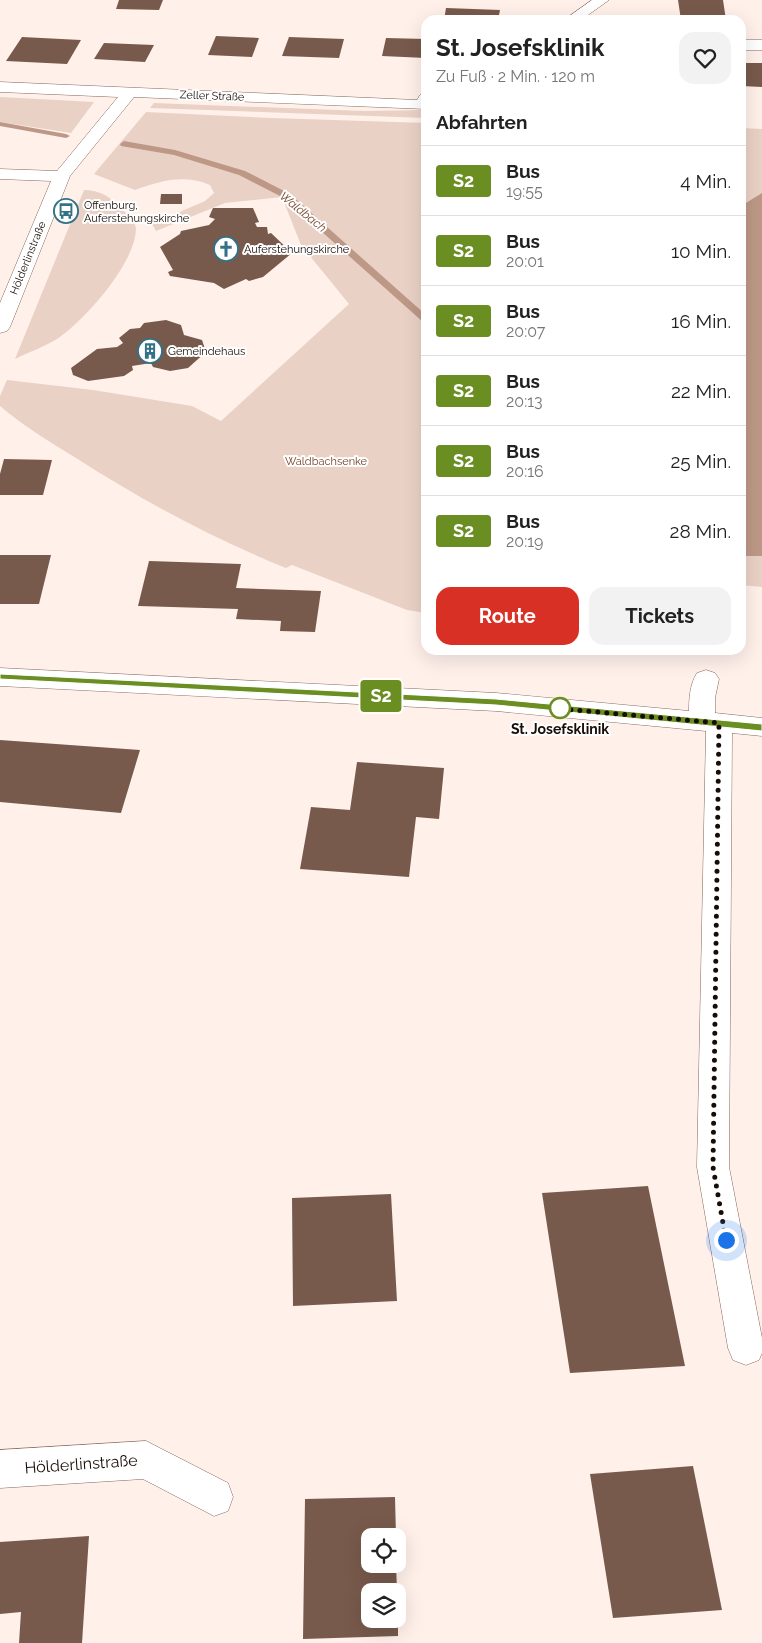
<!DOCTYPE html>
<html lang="de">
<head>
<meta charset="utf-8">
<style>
	:root { --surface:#fff; --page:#f2f2f2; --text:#222; --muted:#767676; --line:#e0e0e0; --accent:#d93025 }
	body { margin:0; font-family:Raleway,sans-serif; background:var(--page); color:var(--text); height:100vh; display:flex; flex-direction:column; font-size:19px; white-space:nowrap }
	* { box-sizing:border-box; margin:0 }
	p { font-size:16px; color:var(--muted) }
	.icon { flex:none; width:28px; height:28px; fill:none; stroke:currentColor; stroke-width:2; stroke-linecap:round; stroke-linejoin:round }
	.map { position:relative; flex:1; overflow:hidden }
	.details { position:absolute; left:421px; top:15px; width:325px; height:640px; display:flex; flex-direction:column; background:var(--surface); border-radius:15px; box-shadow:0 5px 20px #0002 }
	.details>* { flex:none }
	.badge { padding:0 10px; border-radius:4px; font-size:18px; line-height:32px }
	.fabs { position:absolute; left:361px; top:1528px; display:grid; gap:10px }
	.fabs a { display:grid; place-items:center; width:45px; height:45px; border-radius:10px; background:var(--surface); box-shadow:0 5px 20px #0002; font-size:25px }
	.you { position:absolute; width:25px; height:25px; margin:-12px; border:4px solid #fff; border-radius:50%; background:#1a73e8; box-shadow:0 0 0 8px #1a73e833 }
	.map>.badge { position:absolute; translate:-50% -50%; box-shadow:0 0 0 2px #fff }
	h2 { padding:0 15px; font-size:19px; line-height:45px }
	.round { display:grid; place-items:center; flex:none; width:52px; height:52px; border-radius:15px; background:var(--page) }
	.head { display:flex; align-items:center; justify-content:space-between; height:85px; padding:0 15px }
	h1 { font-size:24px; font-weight:700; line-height:38px }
	.button { display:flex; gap:10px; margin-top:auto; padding:10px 15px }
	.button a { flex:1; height:58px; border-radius:15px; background:var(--accent); color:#fff; font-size:20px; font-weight:700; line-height:58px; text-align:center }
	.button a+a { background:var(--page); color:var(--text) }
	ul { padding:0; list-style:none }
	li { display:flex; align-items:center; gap:15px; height:70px; padding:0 15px; border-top:1px solid var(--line) }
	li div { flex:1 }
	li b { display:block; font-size:19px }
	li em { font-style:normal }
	li .badge { min-width:55px; font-weight:700; text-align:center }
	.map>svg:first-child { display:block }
	.green { fill:#ead1c6 }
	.water { fill:#bd9887 }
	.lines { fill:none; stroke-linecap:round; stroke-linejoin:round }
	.stream { fill:#bd9887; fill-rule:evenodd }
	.building { fill:#785a4c }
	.minor-casing { stroke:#856759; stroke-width:1 }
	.minor { fill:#fff; fill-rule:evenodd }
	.line { fill:#6b8e23; stroke:#fff }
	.walk { stroke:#180c07; stroke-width:5; stroke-dasharray:0 9 }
	.stop-dot { fill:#fff; stroke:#6b8e23; stroke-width:2.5 }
	.labels { text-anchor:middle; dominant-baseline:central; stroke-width:4; stroke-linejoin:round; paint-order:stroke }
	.far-street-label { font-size:11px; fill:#180c07; stroke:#fff }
	.far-poi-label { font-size:11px; fill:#180c07; stroke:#fff; text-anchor:start }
	.far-park-label { font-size:11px; fill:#744128; stroke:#fff }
	.far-water-label { font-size:12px; font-style:italic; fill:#77442a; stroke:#fff }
	.stop-label { font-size:14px; font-weight:bold; fill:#180c07; stroke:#fff }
	.near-street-label { font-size:16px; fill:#180c07; stroke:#fff }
</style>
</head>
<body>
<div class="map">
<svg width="762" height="1643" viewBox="0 0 762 1643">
	<rect width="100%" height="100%" fill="#fff0ea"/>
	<path class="green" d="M0,97L94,102L71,133L0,122Z
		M154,103L364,111L426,110V118L150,108Z
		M146,112L271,118L426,123V613L407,610L292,565L286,568C212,538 143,501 76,458C50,442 23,426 0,406V396L7,380L93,390L192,406L221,421L349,304L301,245L282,197L225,203L156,231L152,224L205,201L214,193L210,185C183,174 161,181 135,190L94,174Z
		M741,128L762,129V587L741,585Z
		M84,190C101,190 112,198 123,210C128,216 136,222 136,229C135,264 85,320 57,339C44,347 29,352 15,359Z"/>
	<path class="water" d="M762,193V556H741V206Z"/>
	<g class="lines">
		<path class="stream" d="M0,122L66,134L70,136L66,138L0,126Z
			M124,141L175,150L245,171L290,194L426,315V323L423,322L284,198L239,175L174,155L121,146L120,144Z"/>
	</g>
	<path class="building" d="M119,0H163L159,10L116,9Z
		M678,0H723L726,20H681Z
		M446,8L500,10L498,20H444Z
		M216,36L259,38L252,57L208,55Z
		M22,37L81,40L67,64L6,61Z
		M289,37L344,39L339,58L282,56Z
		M386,38L426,39V58L382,56Z
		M104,43L154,45L145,62L94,59Z
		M741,63H762V87L741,86Z
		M161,194H182V204H160Z
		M213,208H253L259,222L255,223L257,227H267L268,234L271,233L292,253L263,277L249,281L246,279L224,289L214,283L170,276L168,272L173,270L160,247L180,234L181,231L209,225L215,219L209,217Z
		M166,320L181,325L184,335L202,340L206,352L188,368L170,371L153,367L151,363L132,366L133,370L124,376L88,381L73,375L71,368L97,349L117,347L123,343L119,338L130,329L140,328L144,323Z
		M4,459L52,460L43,495H0V474Z
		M0,555H51L39,604H0Z
		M149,561L241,564L236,588L321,591L315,632L280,631L281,621L236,619L238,609L138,606Z
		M0,740L140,750L121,813L0,802Z
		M357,762L444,768L439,819L416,817L409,877L300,869L311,807L350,810Z
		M648,1186L685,1366L570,1373L542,1193Z
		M391,1194L397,1301L293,1306L292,1198Z
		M693,1466L722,1610L613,1618L590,1474Z
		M395,1497L396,1536H370V1564H396L397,1591H370V1619H398V1636L303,1639L305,1499Z
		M89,1536L82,1643H19L21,1612L0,1614V1542Z"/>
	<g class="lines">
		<defs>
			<path id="minor" d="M592,0H609L581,20H564Z
				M741,40H762V50H741Z
				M0,82L417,100L420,95L426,93V109L134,97L70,176L10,327L7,331L0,333V303L51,181L0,179V169L57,171L118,97L0,92Z
				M0,668L496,693L689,711C689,698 690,684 697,673L706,670L715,673L719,679L715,698V713L762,718V736L732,733L729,1167L762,1338V1353L759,1360L746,1365L733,1360L728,1348L697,1167L706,731L496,711L0,686Z
				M146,1441L228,1483L233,1497L228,1511L214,1516L143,1479L0,1488V1450Z"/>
		</defs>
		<use href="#minor" class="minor-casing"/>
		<use href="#minor" class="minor"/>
	</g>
	<path class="line" d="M0,674L496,699L762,724V731L496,705L0,679Z"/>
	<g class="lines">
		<path class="walk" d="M560,708H552L719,723L713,1167L726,1240"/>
	</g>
	<defs>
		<symbol id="bus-ring" viewBox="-11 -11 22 22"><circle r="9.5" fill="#fff" stroke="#337187" stroke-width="1.5"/><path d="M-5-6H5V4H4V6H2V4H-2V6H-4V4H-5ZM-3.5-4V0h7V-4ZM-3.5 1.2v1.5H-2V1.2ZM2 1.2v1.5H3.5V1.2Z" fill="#337187"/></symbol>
		<symbol id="church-ring" viewBox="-11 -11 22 22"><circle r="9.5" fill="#fff" stroke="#337187" stroke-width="1.5"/><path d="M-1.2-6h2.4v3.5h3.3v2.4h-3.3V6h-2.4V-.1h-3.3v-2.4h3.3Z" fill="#337187"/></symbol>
		<symbol id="building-ring" viewBox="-11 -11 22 22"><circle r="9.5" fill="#fff" stroke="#337187" stroke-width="1.5"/><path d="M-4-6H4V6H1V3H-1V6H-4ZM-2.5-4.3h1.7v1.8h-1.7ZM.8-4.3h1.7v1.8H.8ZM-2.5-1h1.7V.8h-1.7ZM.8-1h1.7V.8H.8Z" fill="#337187"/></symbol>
	</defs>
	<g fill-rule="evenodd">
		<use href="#bus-ring" x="52" y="197" width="28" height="28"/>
		<use href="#church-ring" x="212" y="235" width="28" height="28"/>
		<use href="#building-ring" x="136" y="337" width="28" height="28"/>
	</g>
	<circle class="stop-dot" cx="560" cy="708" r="10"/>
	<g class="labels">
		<g class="far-street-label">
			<text transform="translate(212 96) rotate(2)">Zeller Straße</text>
			<text transform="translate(28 258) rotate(-68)">Hölderlinstraße</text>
		</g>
		<g class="far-poi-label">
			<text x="84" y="205">Offenburg,<tspan x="84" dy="13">Auferstehungskirche</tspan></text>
			<text x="244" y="249">Auferstehungskirche</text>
			<text x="168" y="351">Gemeindehaus</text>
		</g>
		<g class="far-park-label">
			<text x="326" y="461">Waldbachsenke</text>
		</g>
		<g class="far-water-label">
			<text transform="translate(303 212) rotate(39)">Waldbach</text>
		</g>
		<g class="stop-label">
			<text x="560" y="729">St. Josefsklinik</text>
		</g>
		<g class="near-street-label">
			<text transform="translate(81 1464) rotate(-4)">Hölderlinstraße</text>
		</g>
	</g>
</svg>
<div class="fabs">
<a><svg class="icon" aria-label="locate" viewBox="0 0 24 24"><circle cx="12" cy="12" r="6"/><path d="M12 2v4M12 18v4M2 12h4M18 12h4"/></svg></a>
<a><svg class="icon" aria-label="layers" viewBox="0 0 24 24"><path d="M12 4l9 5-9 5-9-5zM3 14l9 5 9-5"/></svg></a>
</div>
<div class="you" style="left:726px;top:1240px"></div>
<b class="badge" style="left:381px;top:696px;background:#6b8e23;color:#fff">S2</b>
<section class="details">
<div class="head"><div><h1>St. Josefsklinik</h1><p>Zu Fuß · 2 Min. · 120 m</p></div><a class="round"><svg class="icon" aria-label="heart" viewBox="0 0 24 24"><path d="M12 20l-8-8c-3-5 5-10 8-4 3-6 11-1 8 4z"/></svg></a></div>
<h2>Abfahrten</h2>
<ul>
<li><span class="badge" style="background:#6b8e23;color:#fff">S2</span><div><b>Bus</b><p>19:55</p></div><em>4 Min.</em></li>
<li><span class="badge" style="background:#6b8e23;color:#fff">S2</span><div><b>Bus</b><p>20:01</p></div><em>10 Min.</em></li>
<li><span class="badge" style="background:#6b8e23;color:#fff">S2</span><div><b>Bus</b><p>20:07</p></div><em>16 Min.</em></li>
<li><span class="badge" style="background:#6b8e23;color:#fff">S2</span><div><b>Bus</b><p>20:13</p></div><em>22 Min.</em></li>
<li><span class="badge" style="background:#6b8e23;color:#fff">S2</span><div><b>Bus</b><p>20:16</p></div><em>25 Min.</em></li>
<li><span class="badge" style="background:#6b8e23;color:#fff">S2</span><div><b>Bus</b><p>20:19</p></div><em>28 Min.</em></li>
</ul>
<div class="button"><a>Route</a><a>Tickets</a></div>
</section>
</div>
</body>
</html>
